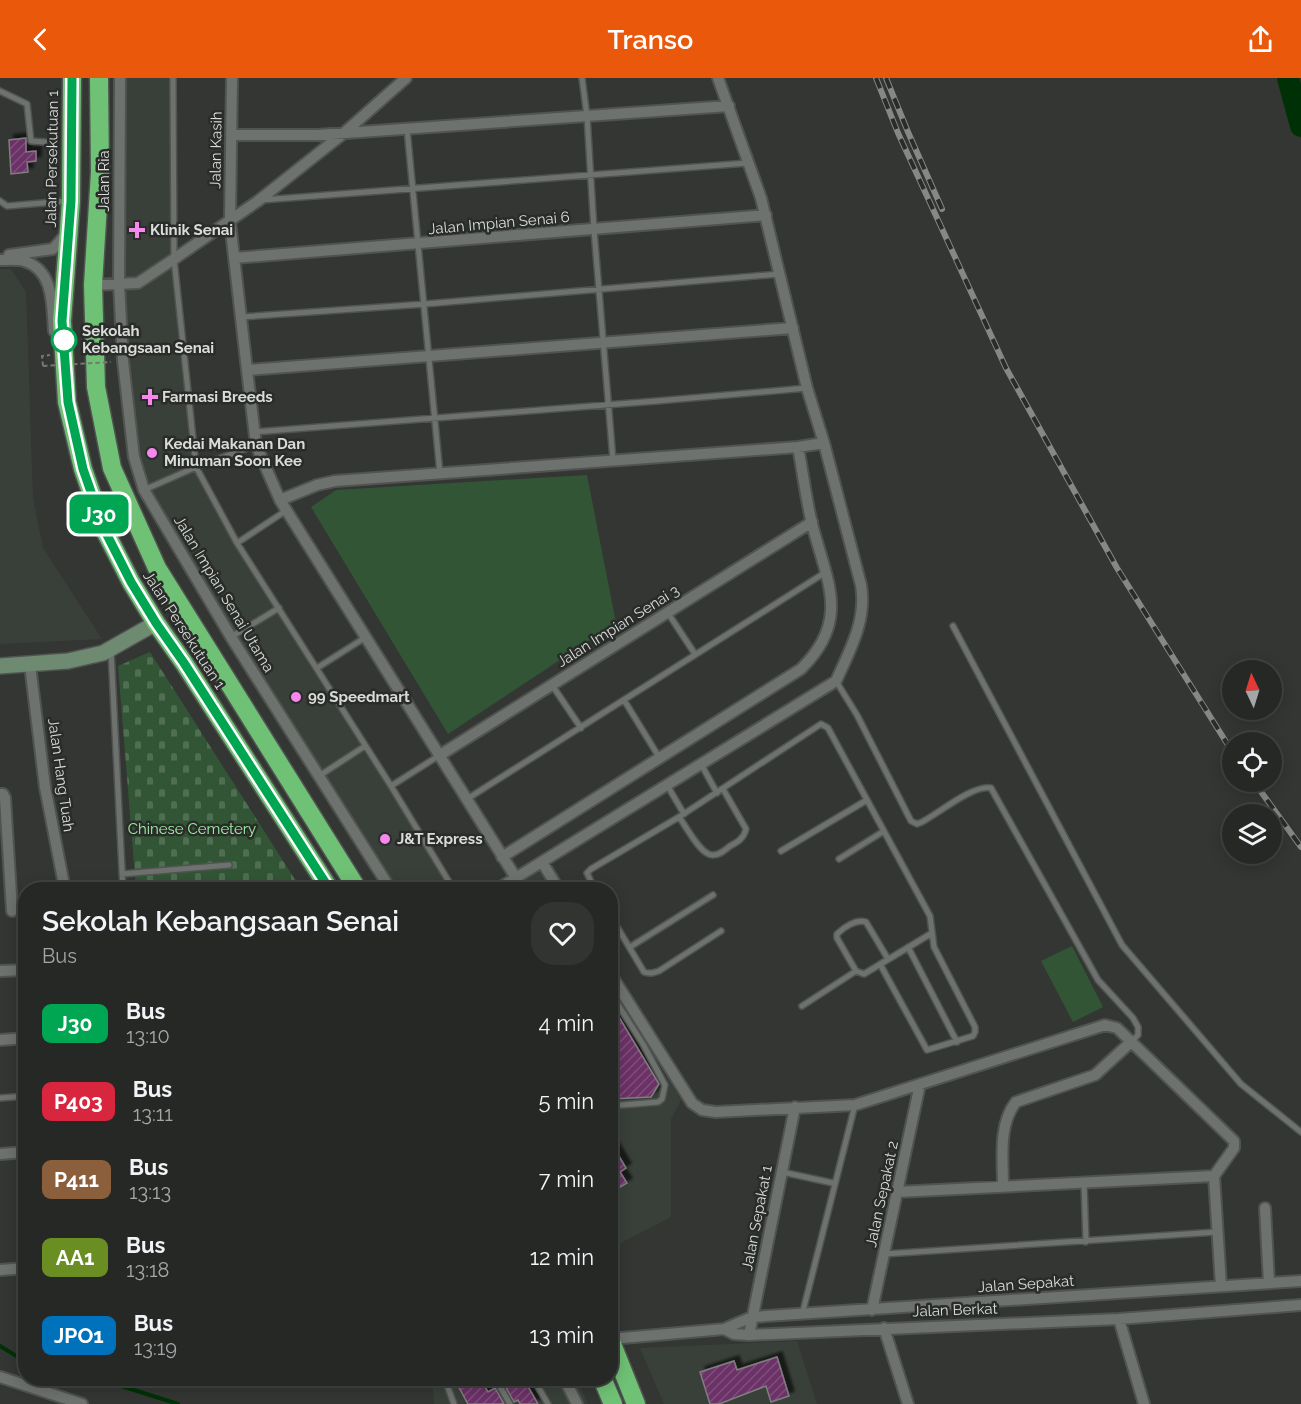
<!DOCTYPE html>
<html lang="en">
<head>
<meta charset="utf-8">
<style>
	:root { --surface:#262826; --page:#323432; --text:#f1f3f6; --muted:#a4a6a7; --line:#424443; --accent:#ea580c }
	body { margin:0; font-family:Raleway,sans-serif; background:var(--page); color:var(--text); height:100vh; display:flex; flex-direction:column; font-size:22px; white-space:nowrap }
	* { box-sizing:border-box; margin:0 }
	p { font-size:20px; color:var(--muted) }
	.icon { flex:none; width:33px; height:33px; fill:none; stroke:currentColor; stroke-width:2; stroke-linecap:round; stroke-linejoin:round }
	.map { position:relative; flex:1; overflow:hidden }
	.sheet { position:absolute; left:18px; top:804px; width:600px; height:504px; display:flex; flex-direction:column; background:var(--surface); border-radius:24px; box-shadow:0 3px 15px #0003,0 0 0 2px var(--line) }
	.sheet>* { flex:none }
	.badge { padding:0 12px; border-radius:9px; font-size:21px; line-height:39px }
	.needle { width:39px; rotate:356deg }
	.controls { position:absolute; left:1222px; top:582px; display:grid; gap:12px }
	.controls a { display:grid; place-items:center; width:60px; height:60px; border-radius:50%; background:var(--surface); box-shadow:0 3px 15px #0003,0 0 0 2px var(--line); font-size:30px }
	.map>.badge { position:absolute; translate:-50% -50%; box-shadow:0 0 0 3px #fff }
	.round { display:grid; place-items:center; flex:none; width:63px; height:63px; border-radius:24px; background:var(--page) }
	.head { display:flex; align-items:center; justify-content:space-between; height:102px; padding:0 24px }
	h1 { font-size:28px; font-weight:600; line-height:45px }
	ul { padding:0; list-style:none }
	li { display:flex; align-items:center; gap:18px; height:78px; padding:0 24px }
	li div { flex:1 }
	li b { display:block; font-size:22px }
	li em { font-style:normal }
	li .badge { min-width:66px; font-weight:700; text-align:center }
	header { display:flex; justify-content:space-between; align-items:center; height:78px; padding:0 24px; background:var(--accent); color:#fff; font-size:27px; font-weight:600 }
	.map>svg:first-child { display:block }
	.built { fill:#394039 }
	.cemetery { fill:url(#cemetery-stones) }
	.green { fill:#325635 }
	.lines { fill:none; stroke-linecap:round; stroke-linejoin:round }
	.stream { stroke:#003106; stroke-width:4 }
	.river { stroke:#003106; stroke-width:22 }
	.building { fill:url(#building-hatch); stroke:#817d80; stroke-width:1.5; filter:url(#shadow) }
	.lane-casing { stroke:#505350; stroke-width:8 }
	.street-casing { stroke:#505350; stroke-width:14 }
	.secondary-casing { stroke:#505350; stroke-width:18 }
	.highway-casing { stroke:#505350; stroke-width:21 }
	.path { stroke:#767876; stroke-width:2; stroke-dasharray:4.5 3; stroke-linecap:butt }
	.lane { stroke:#6e726e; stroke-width:5 }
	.street { stroke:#6e726e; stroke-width:10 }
	.secondary { stroke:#6e8a70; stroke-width:15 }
	.highway { stroke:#6fc175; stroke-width:18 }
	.rail-casing { stroke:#858885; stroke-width:6 }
	.rail { stroke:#292c29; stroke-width:4; stroke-dasharray:11; stroke-linecap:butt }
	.path-bridge { stroke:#767876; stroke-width:2; stroke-dasharray:4.5 3; stroke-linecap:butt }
	.line-casing { stroke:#fff; stroke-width:14 }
	.line { stroke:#00a651; stroke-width:9 }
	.poi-dot { fill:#f688ed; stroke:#292c29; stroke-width:2 }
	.stop-dot { fill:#fff; stroke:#00a651; stroke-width:3 }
	.labels { text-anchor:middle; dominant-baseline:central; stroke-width:5; stroke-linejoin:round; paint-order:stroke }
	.street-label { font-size:15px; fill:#dadcda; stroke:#292c29 }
	.poi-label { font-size:15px; font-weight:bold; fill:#dadcda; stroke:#292c29; text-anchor:start }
	.stop-label { font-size:15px; font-weight:bold; fill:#dadcda; stroke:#292c29; text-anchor:start }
	.park-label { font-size:15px; fill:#9cf3a1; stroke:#292c29 }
</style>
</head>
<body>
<header><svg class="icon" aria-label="back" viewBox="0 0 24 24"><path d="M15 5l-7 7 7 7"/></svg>Transo<svg class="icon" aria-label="share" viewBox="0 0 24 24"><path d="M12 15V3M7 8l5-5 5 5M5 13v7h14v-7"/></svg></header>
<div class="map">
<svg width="1301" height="1326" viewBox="0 0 1301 1326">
	<defs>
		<pattern id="cemetery-stones" width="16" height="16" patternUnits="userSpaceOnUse" patternTransform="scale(1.5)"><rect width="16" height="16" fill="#325635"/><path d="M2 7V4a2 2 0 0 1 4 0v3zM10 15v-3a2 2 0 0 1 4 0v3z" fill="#4f6e52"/></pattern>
		<pattern id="building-hatch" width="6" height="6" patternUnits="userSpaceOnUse" patternTransform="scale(1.5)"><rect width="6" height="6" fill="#6b3166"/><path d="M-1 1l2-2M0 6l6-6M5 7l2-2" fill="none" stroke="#804e7b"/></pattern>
		<filter id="shadow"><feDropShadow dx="5" dy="-5" stdDeviation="1.5" flood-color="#0009"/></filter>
	</defs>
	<rect width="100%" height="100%" fill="#333633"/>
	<path class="built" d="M120,0H170L172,177L194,388L196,396L234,466L451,811H397L232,550L147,408L138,376L127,281L124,201Z
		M0,191H11L26,214L33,420L43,470L102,561L0,566Z
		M539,794L550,811H511Z
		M610,909L681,1022L671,1041V1139L611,1170Z
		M797,1263L817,1326H664L640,1270Z
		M432,1301H577L588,1326H434Z"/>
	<path class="cemetery" d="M150,574L301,811H136L118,588Z"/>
	<path class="green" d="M587,397L616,545L448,656L311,429L336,412Z
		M1072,868L1103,929L1073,944L1041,883Z"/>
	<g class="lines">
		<path class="stream" d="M0,1268L26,1284
			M96,1300L178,1326"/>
		<path class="river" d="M1288,0L1301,48"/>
	</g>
	<path class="building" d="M26,60V74L36,73V83L27,84L28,94L11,96L9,62Z
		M610,924L659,1006L651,1019L610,1021Z
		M610,1063L626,1090L620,1094L627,1105L610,1115Z
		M777,1279L789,1318L771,1324L766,1308L719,1326H710L700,1294L734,1283L737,1292Z
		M464,1300H480L488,1314L495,1310L504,1326H468L456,1304Z
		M513,1300H523L538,1326H520L518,1322L514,1324L504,1306Z"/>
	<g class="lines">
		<defs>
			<path id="lane" d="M173,0L174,181L196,389L237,465L391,708L454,812
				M582,0L587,38L594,152L613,382
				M0,13L27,26L31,63L45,64
				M407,51L440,396
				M262,122L748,85
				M0,123L7,128L66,123
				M241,239L425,226L780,196
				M254,354L657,323L807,310
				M144,412L196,389L256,367
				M237,465L287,432
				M668,535L695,576
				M953,548L1122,867L1241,1006L1301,1054
				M231,559L279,530
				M111,573L123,812
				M317,590L366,559
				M836,603L857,637L911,743L917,746L922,744C939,735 974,706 991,710L1098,902L1133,940L1138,949V957L1131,964
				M552,607L581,650
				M624,622L659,679
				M701,686L717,715
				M319,698L365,668
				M667,707L684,736
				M391,708L440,677
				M467,721L826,494
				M679,739C686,748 701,778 713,777C720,777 725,772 730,768C738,764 744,760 746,751L723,711
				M781,773L867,722
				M839,781L884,753
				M122,796L229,787
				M595,812L587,795L591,791L679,739L821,646L828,650L930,838L934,869L975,949V954L973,958L927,972L880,886
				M610,837L644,894C650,896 653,895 659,893L721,853
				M630,869L713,817
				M908,869L957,964
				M888,881L866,844C856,841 844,849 837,856V860L856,893L864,896L932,855
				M610,914L643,966L665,1007L662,1021L658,1024L610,1028
				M802,928L856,893
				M0,1020L26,1018
				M782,1094L833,1105
				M1084,1106L1086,1164
				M884,1176L1217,1154
				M802,1237L855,1027
				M447,1300V1307L454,1326
				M495,1300L510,1326
				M533,1300L548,1326"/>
			<path id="street" d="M120,0L119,206L123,283L134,379L144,412L231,559L391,812
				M232,0L230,144L247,292L256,367L280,422L516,800
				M231,57H317L729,28
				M9,177L53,171L67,155
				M234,180L766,137
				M0,182C7,182 17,181 24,183C54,192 52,227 54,253
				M93,207L138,205L174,181L258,123L344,55L406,0
				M247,292L793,250
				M280,422L317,407L335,403L798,369L824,365
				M30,587L45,709L65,812
				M440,677L812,444
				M0,716H3L5,720L12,833
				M502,779L801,591C851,542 827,504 812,446C806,421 803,395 798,369
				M542,784L559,812
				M496,812L836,603C850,572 867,542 861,507L824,365L807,310L761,120L718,0
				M0,893L26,892
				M610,895L692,1025L702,1032L716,1034L855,1027L1105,947L1117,950L1234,1063V1070L1214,1098L1221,1208
				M0,962L26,960
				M0,1076L26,1074
				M1003,1109C1003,1082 998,1046 1016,1024L1095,997L1131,964
				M897,1114L1214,1098
				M1265,1130L1269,1205
				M0,1192L26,1190
				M872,1232L920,1006
				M1119,1241L1144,1326
				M884,1250L908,1326
				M724,1251L752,1239L1301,1203
				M749,1257L795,1029
				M611,1261L724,1251L734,1256L749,1257L1119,1241L1301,1227
				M0,1299L82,1326
				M564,1300L577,1326"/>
			<path id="secondary" d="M0,588L68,583L103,575L156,545"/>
			<path id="highway" d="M72,0L71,123L62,243L67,324L83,391L104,451L131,504L156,545L184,585L330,812
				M99,0L100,94L93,207L96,309L112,390L157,490L358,812
				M610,1261L636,1326
				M602,1300L613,1326"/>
		</defs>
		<use href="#lane" class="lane-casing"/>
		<use href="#street" class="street-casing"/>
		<use href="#secondary" class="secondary-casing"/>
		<use href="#highway" class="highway-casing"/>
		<path class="path" d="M43,288L42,278L50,277"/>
		<use href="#lane" class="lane"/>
		<use href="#street" class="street"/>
		<use href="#secondary" class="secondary"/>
		<use href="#highway" class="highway"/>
		<defs>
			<path id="rail" d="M876,0L898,55L1006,290L1117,490L1233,675
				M886,0L908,54L942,131
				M1254,704L1301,769"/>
		</defs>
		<use href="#rail" class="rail-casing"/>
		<use href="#rail" class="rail"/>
		<path class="path-bridge" d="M43,288L111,284"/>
	</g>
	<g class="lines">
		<defs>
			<path id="line" d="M72,0L71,123L62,243L68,324L83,391L104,451L131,504L156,545L184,585L330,812"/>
		</defs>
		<use href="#line" class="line-casing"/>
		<use href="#line" class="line"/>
	</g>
	<g class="poi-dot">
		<path d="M134 143h6v6h6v6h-6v6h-6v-6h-6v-6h6z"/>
		<path d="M147 310h6v6h6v6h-6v6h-6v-6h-6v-6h6z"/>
		<circle cx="152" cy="375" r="6"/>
		<circle cx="296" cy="619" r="6"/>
		<circle cx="385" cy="761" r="6"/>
	</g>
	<circle class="stop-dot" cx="64" cy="262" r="12"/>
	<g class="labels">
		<g class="street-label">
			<text transform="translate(216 72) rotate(-89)">Jalan Kasih</text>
			<text transform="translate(52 81) rotate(-89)">Jalan Persekutuan 1</text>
			<text transform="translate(104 103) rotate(-90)">Jalan Ria</text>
			<text transform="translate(499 145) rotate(-5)">Jalan Impian Senai 6</text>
			<text transform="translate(224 516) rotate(59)">Jalan Impian Senai Utama</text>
			<text transform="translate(618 548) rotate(-32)">Jalan Impian Senai 3</text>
			<text transform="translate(184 552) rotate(57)">Jalan Persekutuan 1</text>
			<text transform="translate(61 697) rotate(82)">Jalan Hang Tuah</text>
			<text transform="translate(882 1116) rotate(-78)">Jalan Sepakat 2</text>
			<text transform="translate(757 1140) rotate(-79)">Jalan Sepakat 1</text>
			<text transform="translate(1026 1206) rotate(-4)">Jalan Sepakat</text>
			<text transform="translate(955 1232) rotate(-2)">Jalan Berkat</text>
		</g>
		<g class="poi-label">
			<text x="150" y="152">Klinik Senai</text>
			<text x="162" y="319">Farmasi Breeds</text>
			<text x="164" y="366">Kedai Makanan Dan<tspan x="164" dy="17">Minuman Soon Kee</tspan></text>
			<text x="308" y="619">99 Speedmart</text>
			<text x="397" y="761">J&amp;T Express</text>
		</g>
		<g class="stop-label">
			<text x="82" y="253">Sekolah<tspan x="82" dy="17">Kebangsaan Senai</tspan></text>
		</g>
		<g class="park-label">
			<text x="192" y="751">Chinese Cemetery</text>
		</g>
	</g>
</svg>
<div class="controls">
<a><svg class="needle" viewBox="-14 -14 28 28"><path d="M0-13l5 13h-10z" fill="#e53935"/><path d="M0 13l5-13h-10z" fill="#a4a6a7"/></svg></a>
<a><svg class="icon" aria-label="locate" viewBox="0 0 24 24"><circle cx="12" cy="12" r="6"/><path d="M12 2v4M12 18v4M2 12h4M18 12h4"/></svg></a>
<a><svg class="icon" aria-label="layers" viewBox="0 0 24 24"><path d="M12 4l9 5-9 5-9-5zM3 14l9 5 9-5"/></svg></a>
</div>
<b class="badge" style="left:99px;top:436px;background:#00a651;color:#fff">J30</b>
<section class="sheet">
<div class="head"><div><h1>Sekolah Kebangsaan Senai</h1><p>Bus</p></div><a class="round"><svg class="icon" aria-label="heart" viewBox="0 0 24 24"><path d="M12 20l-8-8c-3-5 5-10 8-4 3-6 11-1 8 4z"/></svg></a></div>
<ul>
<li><span class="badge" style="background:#00a651;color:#fff">J30</span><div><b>Bus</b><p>13:10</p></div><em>4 min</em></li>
<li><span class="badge" style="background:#d7263d;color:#fff">P403</span><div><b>Bus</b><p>13:11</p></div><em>5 min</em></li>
<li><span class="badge" style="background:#8b5e3c;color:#fff">P411</span><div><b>Bus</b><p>13:13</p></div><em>7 min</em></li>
<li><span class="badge" style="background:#6b8e23;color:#fff">AA1</span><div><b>Bus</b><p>13:18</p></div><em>12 min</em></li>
<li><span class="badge" style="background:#0072bc;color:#fff">JPO1</span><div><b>Bus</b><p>13:19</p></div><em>13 min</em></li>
</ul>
</section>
</div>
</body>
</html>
